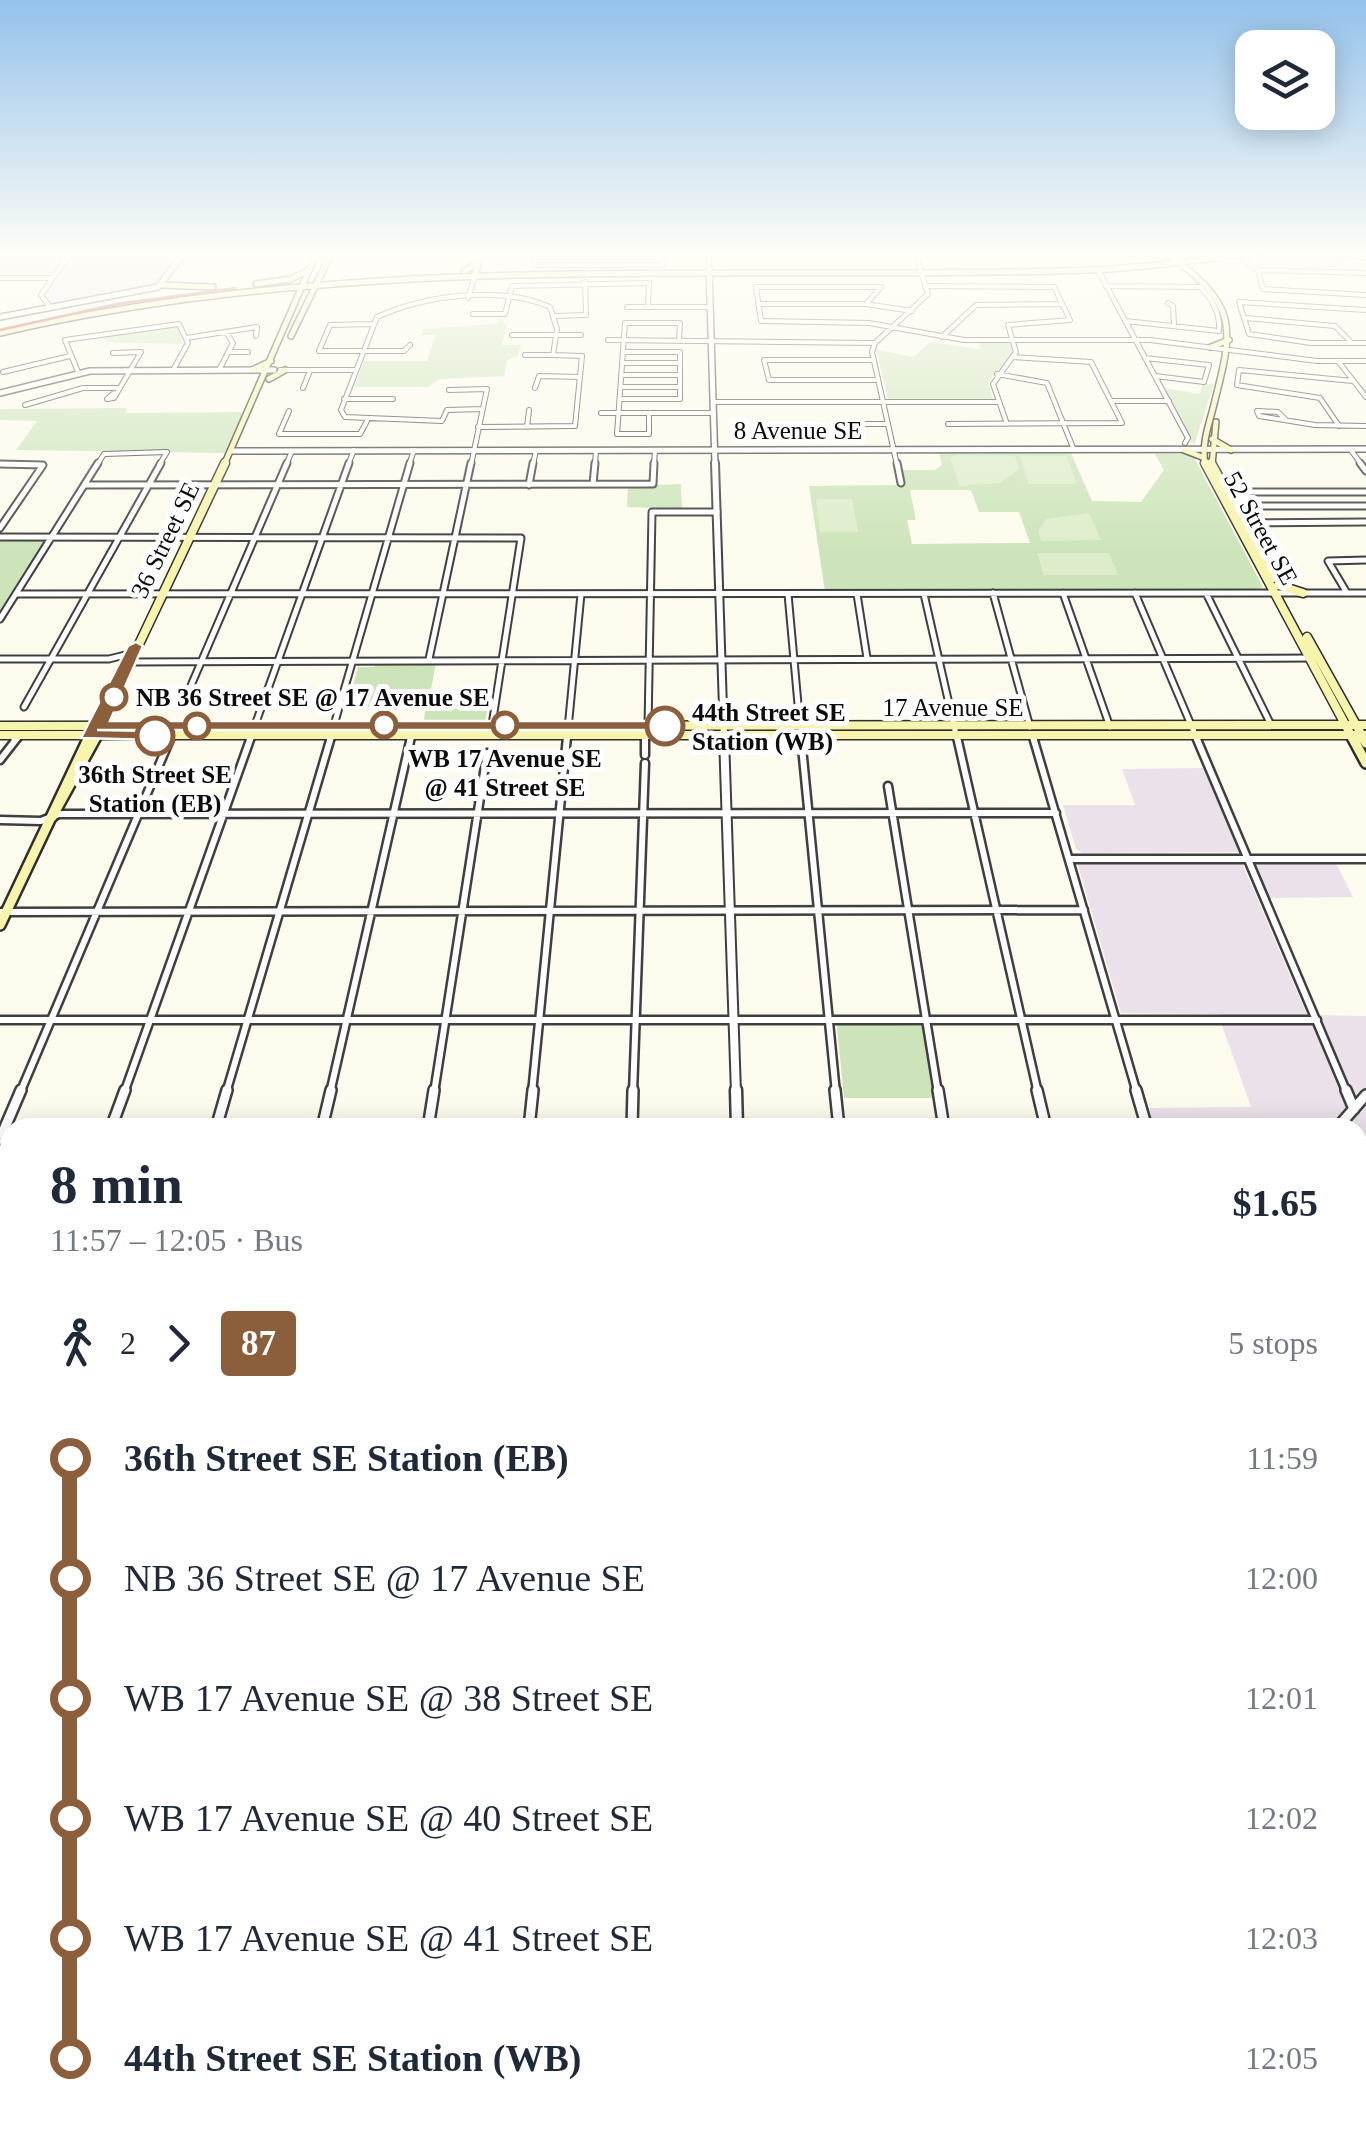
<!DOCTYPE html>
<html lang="en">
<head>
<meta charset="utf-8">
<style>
	:root { --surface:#fff; --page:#f6f6f7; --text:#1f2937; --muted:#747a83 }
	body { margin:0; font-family:Georgia,serif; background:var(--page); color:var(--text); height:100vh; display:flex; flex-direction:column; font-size:38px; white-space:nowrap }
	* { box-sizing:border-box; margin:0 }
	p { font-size:32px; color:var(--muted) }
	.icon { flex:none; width:55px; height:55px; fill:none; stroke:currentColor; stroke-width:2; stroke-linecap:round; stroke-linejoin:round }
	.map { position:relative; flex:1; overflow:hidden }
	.sheet { position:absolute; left:0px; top:1118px; width:1368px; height:1022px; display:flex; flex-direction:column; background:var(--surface); border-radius:30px 30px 0 0; box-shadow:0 5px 25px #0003 }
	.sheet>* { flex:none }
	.badge { padding:0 20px; border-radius:8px; font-size:35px; line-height:65px }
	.fabs { position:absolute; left:1235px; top:30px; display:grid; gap:20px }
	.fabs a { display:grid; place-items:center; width:100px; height:100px; border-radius:20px; background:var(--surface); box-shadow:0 5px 25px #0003; font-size:50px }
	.map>.badge { position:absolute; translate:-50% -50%; box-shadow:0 0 0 5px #fff }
	.legs { display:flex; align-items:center; gap:15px; height:110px; padding:0 50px; font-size:32px }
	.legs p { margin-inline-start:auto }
	.head { display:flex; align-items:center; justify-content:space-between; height:170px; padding:0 50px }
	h1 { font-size:55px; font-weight:700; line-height:75px }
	ul { padding:0 50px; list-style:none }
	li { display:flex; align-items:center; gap:35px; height:120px; font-size:38px }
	li i { display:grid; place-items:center; width:15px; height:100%; margin:0 12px; background:currentColor }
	li i::after { content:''; width:25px; height:25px; margin:-12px; border:8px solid; border-radius:50%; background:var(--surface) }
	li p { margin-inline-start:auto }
	li:first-child i { background:linear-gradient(#0000 50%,currentColor 0) }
	li:last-child i { background:linear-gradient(currentColor 50%,#0000 0) }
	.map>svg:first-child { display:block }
	.industrial { fill:#eae1ea }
	.green { fill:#cde4ba; fill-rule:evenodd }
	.pitch { fill:#deeccb }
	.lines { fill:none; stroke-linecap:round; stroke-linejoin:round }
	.minor-far4-casing { stroke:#3f3f3f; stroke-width:6 }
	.minor-far3-casing { stroke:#3f3f3f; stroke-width:9 }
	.minor-far2-casing { stroke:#3f3f3f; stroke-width:11 }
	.minor-far1-casing { stroke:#3f3f3f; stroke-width:14 }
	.minor-casing { stroke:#3f3f3f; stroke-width:16 }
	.tertiary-far4-casing { stroke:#3f3f3f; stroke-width:8 }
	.tertiary-far3-casing { stroke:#3f3f3f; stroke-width:10 }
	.tertiary-far2-casing { stroke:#3f3f3f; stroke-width:12 }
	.tertiary-far1-casing { stroke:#3f3f3f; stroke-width:15 }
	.tertiary-casing { stroke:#3f3f3f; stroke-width:18 }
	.secondary-far2-casing { stroke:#2e2e2e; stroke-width:8 }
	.secondary-far1-casing { stroke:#2e2e2e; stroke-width:11 }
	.secondary-casing { stroke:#2e2e2e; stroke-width:14 }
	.minor-far4 { stroke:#fff; stroke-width:4 }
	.minor-far3 { stroke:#fff; stroke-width:5 }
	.minor-far2 { stroke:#fff; stroke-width:6 }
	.minor-far1 { stroke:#fff; stroke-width:9 }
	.minor { stroke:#fff; stroke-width:11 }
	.tertiary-far4 { stroke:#fff; stroke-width:5 }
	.tertiary-far3 { stroke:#fff; stroke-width:6 }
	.tertiary-far2 { stroke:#fff; stroke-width:8 }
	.tertiary-far1 { stroke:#fff; stroke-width:10 }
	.tertiary { stroke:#fff; stroke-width:12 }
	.secondary-far2 { stroke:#f7f4ae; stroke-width:5 }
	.secondary-far1 { stroke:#f7f4ae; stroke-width:8 }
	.secondary { stroke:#f7f4ae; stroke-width:9 }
	.tram { stroke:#af3532; stroke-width:2.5 }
	.rail-far1 { stroke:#af3532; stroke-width:2.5 }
	.rail { stroke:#af3532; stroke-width:4 }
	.line-1 { fill:#8b5e3c; stroke:#fff; stroke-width:2.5 }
	.stop-1-dot { fill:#fff; stroke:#8b5e3c; stroke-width:5 }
	.labels { text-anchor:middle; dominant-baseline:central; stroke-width:10; stroke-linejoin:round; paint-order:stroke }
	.far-street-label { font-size:25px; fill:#0c0c0c; stroke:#fff }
	.far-stop-label { font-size:25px; font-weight:bold; fill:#0c0c0c; stroke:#fff; text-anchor:start }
</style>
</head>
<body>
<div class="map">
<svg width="1366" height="2139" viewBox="0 0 1366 2139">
	<rect width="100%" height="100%" fill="#fdfbed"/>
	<path class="industrial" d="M0,252H185L162,284L50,307L40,298L49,279L0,278Z
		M1203,768L1239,852L1082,853L1076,849L1063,805H1135L1122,769Z
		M1334,859L1353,897L1270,898L1255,861Z
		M1241,861L1307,1015L1366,1016V1240L1360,1247L1358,1128L1153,1127L1149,1108L1251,1107L1218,1014L1121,1013L1077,862Z"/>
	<path class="green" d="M499,317L507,325L502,345H521L518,356L507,360L504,376L440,379L428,387H354L364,361H427L435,335H421L423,329L497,324Z
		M178,326L184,344L101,342L105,341L104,335Z
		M979,341L1013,343L1012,356L988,382L993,399H888L876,349L913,357L930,342L980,349Z
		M1202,384H1214L1194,445L1164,388L1200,394Z
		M127,408L125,413L243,412L225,453L16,450L37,421L0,420V409Z
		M939,453H1071L1092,501L1141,502L1164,470L1155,454H1192L1263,587L1249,591H825L809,486L905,485L903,470H935L942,465ZM910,490H971L979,512H1019L1030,543L912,544L907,520H916Z
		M681,484L682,509L627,507L628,486Z
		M0,540L45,541L0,612Z
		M375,662L436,663L430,695L490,696L485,721L424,720L427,693H383L377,707H347L358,667H374Z
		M840,1023L922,1026L933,1098H844L837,1027Z
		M1358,1711H1366V1901L1358,1897Z"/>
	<path class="pitch" d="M956,455L1015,456L1019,469L1000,483L960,486L950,458Z
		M1020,456H1066L1077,484H1029Z
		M816,499H852L858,532H820Z
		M1089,513L1101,540L1041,541L1038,531L1046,519Z
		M1037,553H1109L1118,575H1044Z"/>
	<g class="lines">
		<defs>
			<path id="minor-far4" d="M534,252L536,265H662L668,252
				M708,252L709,268
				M866,252H872
				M1243,260L1258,270L1263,289L1366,295
				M1098,270L1188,438L1185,443
				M1258,270L1366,273
				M0,278H50
				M929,286L1054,287L1070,320L1008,325L1016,352L993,384L1007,424
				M1106,286L1200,287C1213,300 1220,313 1219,331L1125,321
				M468,298L475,276
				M1168,303L1173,306L1174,325
				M758,304H866L912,311
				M866,304L881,287H756L761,321L869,323L964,340H1150L1317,361H1366
				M50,307L41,295L71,252
				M627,307H648
				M1366,310L1239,302L1249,334L1311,343H1366
				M473,314H505L512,286L649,283L648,307H710
				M554,316L586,315L585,282
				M1246,318L1335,326L1352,343
				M373,324L330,325L319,351H404L410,345
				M512,335H581
				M942,337L976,305L1062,304
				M186,338L257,327L256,336
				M608,340L875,343
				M228,352H248
				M113,353L141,352L114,398L107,399L114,393
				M525,355H553
				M1145,358L1209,365L1204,382L1155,376
				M873,360H764L769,380H878
				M1338,361L1366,397
				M623,363H680
				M219,370L233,343L226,332
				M280,370H355
				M3,372L70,356
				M78,372L65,340L179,324L188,343L173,370
				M997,374L1047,383L1074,450
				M622,375H680
				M621,387H680
				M303,388L310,371
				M535,388L539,376L580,377
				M449,390L487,389L471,465
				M344,399H393
				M620,399H680V352H623
				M1111,401H1169
				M713,402H999
				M25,405L83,388H118
				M289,411L279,434H360L367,421
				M601,413H713
				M649,413V434H617L625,323H680L679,340
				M1286,420L1278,412L1257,411L1259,416L1315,425L1366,426
				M860,424H887
				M948,424L1122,423L1091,362L1013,357
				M1339,426L1320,398L1237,385L1239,370L1353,381
				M478,427L575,426L582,356L553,355L557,329L550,307C500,285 426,295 377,317L341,410L345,417L442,421L447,410L483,409
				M527,427L529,410
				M1350,449L1362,465
				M0,464L43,465
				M97,465L104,454L167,452L159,465
				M286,465L292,451
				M348,465L354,450
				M409,465L414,450
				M533,465L536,450
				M595,465L596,450
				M654,465L655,450
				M897,465L872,352L875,343L928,294L915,252"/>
			<path id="minor-far3" d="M897,463L901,483
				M1360,463L1366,471
				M0,464L43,465L0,528
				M593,484L595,463
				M84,485L653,484L654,463
				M529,485L533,463
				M1249,492H1366
				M1257,506H1366
				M1241,523L1366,522
				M0,537L521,538L492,725
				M993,593L1030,727
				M1063,593L1110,727
				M1135,593L1197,739
				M1206,593L1271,725
				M1347,593L1328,561L1366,560
				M16,594L1366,593
				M788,594L800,726
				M857,594L867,658
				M924,594L957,739
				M0,619L98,463
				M0,659H109L129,654
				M429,659L471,463
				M130,662L1314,658
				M183,704L287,463
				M24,707L161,463
				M334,725L410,463
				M648,726L652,512H717
				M645,735V739
				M801,735V739
				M1033,735L1034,739
				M14,739L21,735
				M170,739L172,735
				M250,739L349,463
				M330,739L332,734
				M410,739L412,732
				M567,739L581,594"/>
			<path id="minor-far2" d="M645,737V755
				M801,737L836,1093
				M957,737L1038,1093
				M1033,737L1137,1093
				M1196,737L1347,1093
				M0,760L18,737
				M888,786L938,1093
				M0,820L41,821L59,814L1056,813
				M1070,859H1366
				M0,912L1084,910
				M0,1020H1317
				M20,1093L171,737
				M124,1093L251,737
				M226,1093L331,737
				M330,1093L411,737
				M434,1093L487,753
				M532,1093L567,737
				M633,1093L645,763"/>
			<path id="minor-far1" d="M835,1090L839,1128
				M938,1090L944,1128
				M1037,1090L1046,1128
				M1136,1090L1147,1128
				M1346,1090L1354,1109
				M111,1128L125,1090
				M216,1128L227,1090
				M322,1128L331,1090
				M428,1128L434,1090
				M529,1128L533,1090
				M632,1128L633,1090
				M1337,1128L1366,1095
				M0,1139L21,1090
				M0,1458H10
				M0,1508H10"/>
			<path id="minor" d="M0,1588L10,1558
				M0,1605H10
				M0,1665H10
				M0,1733H10
				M0,1884H10
				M0,2095L10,2057
				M1195,2130L1217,2139
				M131,2139L133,2130
				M277,2139L278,2130
				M505,2139L512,2130
				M729,2139L736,2130"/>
			<path id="tertiary-far4" d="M709,268L715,465
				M475,276L481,252
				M0,317L158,287L185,252
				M0,393L90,371L274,370
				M231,451L1366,449"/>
			<path id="tertiary-far3" d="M715,463L724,739"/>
			<path id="tertiary-far2" d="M724,737L736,1093"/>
			<path id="tertiary-far1" d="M736,1090L737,1128
				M0,1255H10"/>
			<path id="tertiary" d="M1358,1910L1366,1912
				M1202,2130V2139"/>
			<path id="secondary-far2" d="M1165,252C1241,307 1234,326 1212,412C1207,430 1202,446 1205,465
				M1332,252L1366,257
				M464,271L478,263
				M256,284L291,279L307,271
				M162,285L213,287
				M0,333C358,249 727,282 1091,270C1149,268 1207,258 1264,252
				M291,336L332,252
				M1211,347L1229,340
				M252,370L271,361
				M269,379L285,370
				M1212,439L1231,450
				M1184,450L1202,457
				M224,465L317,252
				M1212,465L1216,422"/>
			<path id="secondary-far1" d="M1205,463L1353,739
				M1211,463L1274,578
				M1278,585L1303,593
				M1307,637L1364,739
				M0,726L1366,725
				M0,735H1366
				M88,739L119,673
				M94,739L225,463"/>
			<path id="secondary" d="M1352,737L1366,763
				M1362,737L1366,743
				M52,817L96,737
				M0,925L89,737"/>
		</defs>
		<use href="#minor-far4" class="minor-far4-casing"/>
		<use href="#minor-far3" class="minor-far3-casing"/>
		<use href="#minor-far2" class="minor-far2-casing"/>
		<use href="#minor-far1" class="minor-far1-casing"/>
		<use href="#minor" class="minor-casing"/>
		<use href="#tertiary-far4" class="tertiary-far4-casing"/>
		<use href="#tertiary-far3" class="tertiary-far3-casing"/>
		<use href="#tertiary-far2" class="tertiary-far2-casing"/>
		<use href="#tertiary-far1" class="tertiary-far1-casing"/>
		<use href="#tertiary" class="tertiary-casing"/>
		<use href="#secondary-far2" class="secondary-far2-casing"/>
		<use href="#secondary-far1" class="secondary-far1-casing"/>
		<use href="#secondary" class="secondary-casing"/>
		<use href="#minor-far4" class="minor-far4"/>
		<use href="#minor-far3" class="minor-far3"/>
		<use href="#minor-far2" class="minor-far2"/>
		<use href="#minor-far1" class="minor-far1"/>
		<use href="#minor" class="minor"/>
		<use href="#tertiary-far4" class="tertiary-far4"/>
		<use href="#tertiary-far3" class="tertiary-far3"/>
		<use href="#tertiary-far2" class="tertiary-far2"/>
		<use href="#tertiary-far1" class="tertiary-far1"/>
		<use href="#tertiary" class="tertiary"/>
		<use href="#secondary-far2" class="secondary-far2"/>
		<use href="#secondary-far1" class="secondary-far1"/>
		<use href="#secondary" class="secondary"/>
		<path class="tram" d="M323,257L327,252
			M0,330L117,304L236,288"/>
		<path class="rail-far1" d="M1358,1281L1366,1271"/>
		<path class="rail" d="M674,2139L681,2130"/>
	</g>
	<linearGradient id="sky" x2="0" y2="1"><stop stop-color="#94c2eb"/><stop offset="0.46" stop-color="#fefdf7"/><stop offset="1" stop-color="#fefdf7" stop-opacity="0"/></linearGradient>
	<rect width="1366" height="552" fill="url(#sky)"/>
	<path class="line-1" d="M136,642L143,646L110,721H665L672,726L665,730H97L155,731L162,736L155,740L81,738L128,646Z"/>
	<g class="stop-1-dot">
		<circle cx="114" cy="697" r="12"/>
		<circle cx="384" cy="725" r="12"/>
		<circle cx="505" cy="725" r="12"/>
		<circle cx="197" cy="726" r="12"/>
		<circle cx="665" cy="726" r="18"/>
		<circle cx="155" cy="736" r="18"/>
	</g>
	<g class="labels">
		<g class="far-street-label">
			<text x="798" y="430">8 Avenue SE</text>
			<text transform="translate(1261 528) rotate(61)">52 Street SE</text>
			<text transform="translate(165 540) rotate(-64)">36 Street SE</text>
			<text x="953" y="707">17 Avenue SE</text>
		</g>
		<g class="far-stop-label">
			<text x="136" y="697">NB 36 Street SE @ 17 Avenue SE</text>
			<text x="692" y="712">44th Street SE<tspan x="692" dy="29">Station (WB)</tspan></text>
			<text x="505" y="758" text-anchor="middle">WB 17 Avenue SE<tspan x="505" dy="29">@ 41 Street SE</tspan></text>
			<text x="155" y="774" text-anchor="middle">36th Street SE<tspan x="155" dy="29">Station (EB)</tspan></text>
		</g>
	</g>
</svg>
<div class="fabs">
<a><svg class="icon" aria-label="layers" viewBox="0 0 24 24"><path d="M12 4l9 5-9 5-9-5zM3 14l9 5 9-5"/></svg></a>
</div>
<section class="sheet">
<div class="head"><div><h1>8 min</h1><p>11:57 – 12:05 · Bus</p></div><b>$1.65</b></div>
<div class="legs"><svg class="icon" aria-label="walk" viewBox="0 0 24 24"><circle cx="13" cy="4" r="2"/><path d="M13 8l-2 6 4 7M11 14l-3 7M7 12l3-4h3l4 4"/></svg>2<svg class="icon" aria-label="forward" viewBox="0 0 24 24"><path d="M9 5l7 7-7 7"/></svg><b class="badge" style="background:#8b5e3c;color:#fff">87</b><p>5 stops</p></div>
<ul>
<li><i style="color:#8b5e3c"></i><b>36th Street SE Station (EB)</b><p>11:59</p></li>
<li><i style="color:#8b5e3c"></i><span>NB 36 Street SE @ 17 Avenue SE</span><p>12:00</p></li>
<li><i style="color:#8b5e3c"></i><span>WB 17 Avenue SE @ 38 Street SE</span><p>12:01</p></li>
<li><i style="color:#8b5e3c"></i><span>WB 17 Avenue SE @ 40 Street SE</span><p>12:02</p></li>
<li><i style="color:#8b5e3c"></i><span>WB 17 Avenue SE @ 41 Street SE</span><p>12:03</p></li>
<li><i style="color:#8b5e3c"></i><b>44th Street SE Station (WB)</b><p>12:05</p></li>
</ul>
</section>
</div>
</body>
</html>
